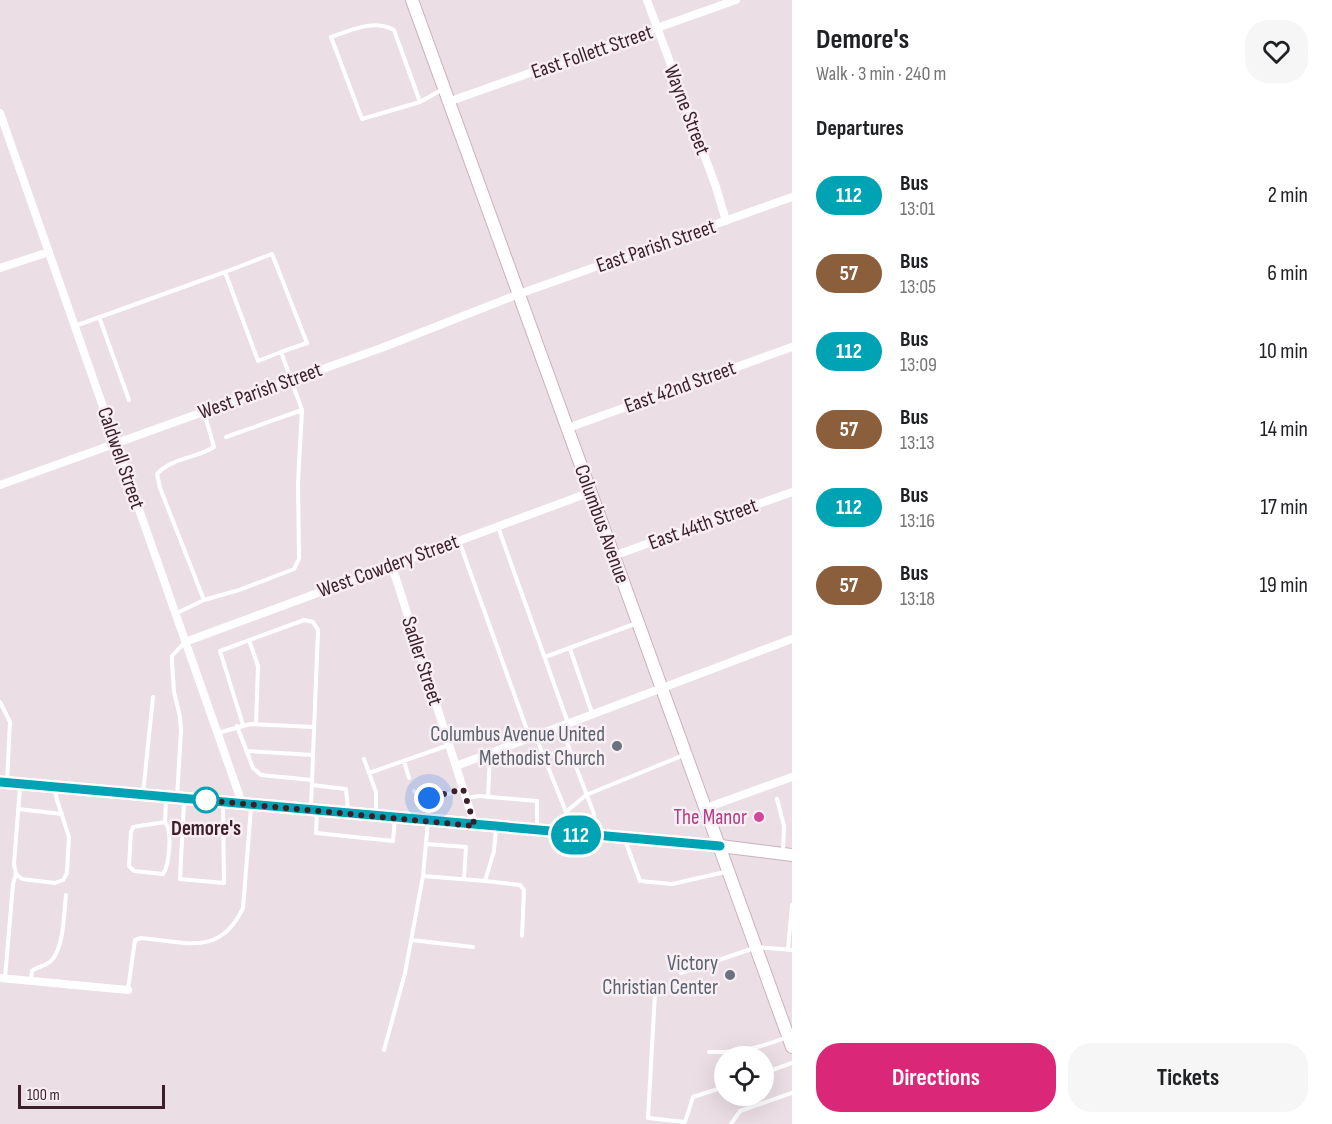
<!DOCTYPE html>
<html lang="en">
<head>
<meta charset="utf-8">
<style>
	:root { --surface:#fff; --page:#f6f6f6; --text:#202124; --muted:#757577; --accent:#db2777 }
	body { margin:0; font-family:"Sofia Sans Condensed",sans-serif; background:var(--page); color:var(--text); height:100vh; display:flex; flex-direction:column; font-size:22px; white-space:nowrap }
	* { box-sizing:border-box; margin:0 }
	p { font-size:20px; color:var(--muted) }
	.icon { flex:none; width:33px; height:33px; fill:none; stroke:currentColor; stroke-width:2; stroke-linecap:round; stroke-linejoin:round }
	.map { position:relative; flex:1; overflow:hidden }
	.drawer { display:flex; flex-direction:column; background:var(--surface); width:540px }
	.drawer>* { flex:none }
	.badge { padding:0 12px; border-radius:20px; font-size:21px; line-height:39px }
	.fabs { position:absolute; left:714px; top:1046px; display:grid; gap:12px }
	.fabs a { display:grid; place-items:center; width:60px; height:60px; border-radius:50%; background:var(--surface); box-shadow:0 6px 24px #0002; font-size:30px }
	.scale { position:absolute; left:18px; bottom:15px; width:147px; box-sizing:border-box; padding-left:6px; border:3px solid #3c1f29; border-top:0; font-size:16px; line-height:21px; white-space:nowrap; color:#3c1f29; -webkit-text-stroke:4px #f8eff4; paint-order:stroke }
	.you { position:absolute; width:30px; height:30px; margin:-15px; border:4px solid #fff; border-radius:50%; background:#1a73e8; box-shadow:0 0 0 9px #1a73e833 }
	.map>.badge { position:absolute; translate:-50% -50%; box-shadow:0 0 0 3px #fff }
	h2 { padding:0 24px; font-size:22px; line-height:54px }
	.round { display:grid; place-items:center; flex:none; width:63px; height:63px; border-radius:24px; background:var(--page) }
	.overview { display:flex; align-items:center; justify-content:space-between; height:102px; padding:0 24px }
	h1 { font-size:28px; font-weight:700; line-height:45px }
	.button { display:flex; gap:12px; margin-top:auto; padding:12px 24px }
	.button a { flex:1; height:69px; border-radius:24px; background:var(--accent); color:#fff; font-size:24px; font-weight:700; line-height:69px; text-align:center }
	.button a+a { background:var(--page); color:var(--text) }
	ul { padding:0; list-style:none }
	li { display:flex; align-items:center; gap:18px; height:78px; padding:0 24px }
	li div { flex:1 }
	li b { display:block; font-size:22px }
	li em { font-style:normal }
	li .badge { min-width:66px; font-weight:700; text-align:center }
	main { display:flex; flex:1; min-height:0 }
	.map>svg:first-child { display:block }
	.lines { fill:none; stroke-linecap:round; stroke-linejoin:round }
	.secondary-casing { stroke:#ccb1bd; stroke-width:14 }
	.lane { stroke:#fff; stroke-width:4 }
	.street { stroke:#fff; stroke-width:8 }
	.secondary { stroke:#fff; stroke-width:12 }
	.line-casing { stroke:#fff; stroke-width:14 }
	.line { stroke:#00a3b4; stroke-width:9 }
	.walk { stroke:#3c1f29; stroke-width:6; stroke-dasharray:0 10.8 }
	.worship-dot { fill:#6b7280; stroke:#f8eff4; stroke-width:2 }
	.stop-dot { fill:#fff; stroke:#00a3b4; stroke-width:3 }
	.hotel-dot { fill:#d1479c; stroke:#f8eff4; stroke-width:2 }
	.labels { text-anchor:middle; dominant-baseline:central; stroke-width:5; stroke-linejoin:round; paint-order:stroke }
	.street-label { font-size:21px; fill:#3c1f29; stroke:#f8eff4 }
	.worship-label { font-size:21px; fill:#5b616d; stroke:#f8eff4; text-anchor:end }
	.hotel-label { font-size:21px; fill:#b23c85; stroke:#f8eff4; text-anchor:end }
	.stop-label { font-size:21px; font-weight:bold; fill:#3c1f29; stroke:#f8eff4 }
</style>
</head>
<body>
<main>
<div class="map">
<svg width="792" height="1124" viewBox="0 0 792 1124">
	<rect width="100%" height="100%" fill="#ebdee5"/>
	<g class="lines">
		<defs>
			<path id="secondary" d="M412,0L792,1047
				M0,782L720,846L792,855"/>
		</defs>
		<use href="#secondary" class="secondary-casing"/>
		<path class="lane" d="M420,102L394,30C373,19 352,30 331,37L362,119L420,102L443,89
			M225,272L272,254L307,343L281,352
			M99,317L129,400
			M75,326L225,272L258,361L281,352L302,410L298,482L299,559L294,569L239,590L204,600L177,613
			M204,412L214,447C197,458 171,458 157,474L160,488L204,600
			M226,437L302,410
			M498,527L568,723
			M459,541L530,738
			M249,640L258,666L256,724
			M570,649L592,713
			M545,657L637,623
			M0,702L10,722L7,782
			M243,725L220,651L304,620L313,622L318,630L311,806
			M237,726L253,768L261,775L312,780
			M561,727L594,814L593,831
			M218,733L250,724L314,727
			M536,737L566,812L565,831
			M246,751L313,755
			M544,757L569,747
			M364,759L376,792V814
			M404,761L409,778
			M369,773L449,745
			M312,785L346,789L348,811
			M20,787L14,864L16,874L22,879L55,883L63,880L67,873L69,837L57,800L55,790
			M414,791C428,804 447,794 463,789
			M143,794L153,697
			M177,797L181,731L180,717L174,692L172,663V656L185,642
			M488,797L490,754
			M467,798L479,796L537,801V827
			M777,799L784,826L783,851
			M184,802L180,879L224,883L223,805
			M18,809L62,814
			M317,811L316,833L393,841L395,820
			M566,812L586,795L684,755
			M165,822L133,827L131,832L129,866L134,871L163,874C169,866 173,831 165,822L166,800
			M625,840L640,881L672,884L725,872
			M426,844L466,847L464,879
			M423,876L485,881L494,851L496,828
			M485,881L520,885L524,890L522,936
			M411,940L473,947
			M788,949L792,905
			M681,973L757,947L792,950
			M5,978L13,884L16,874
			M31,981L32,971C38,966 47,966 52,960C64,946 64,913 66,895
			M128,989L135,940L141,938C186,942 220,957 243,908L251,808
			M655,993L648,1118L685,1122L693,1097L724,1087
			M384,1050L405,973L423,876L428,821
			M709,1052C738,1053 760,1048 787,1037
			M764,1073L792,1063
			M731,1124L740,1111L792,1093"/>
		<path class="street" d="M647,0L716,187L726,221
			M448,102L736,0
			M0,113L242,803
			M0,268L49,252
			M568,428L792,347
			M0,485L384,347L519,294L792,197
			M613,556L792,492
			M392,566L475,826
			M185,642L591,492
			M456,766L792,639
			M706,808L792,777
			M0,978L128,990"/>
		<use href="#secondary" class="secondary"/>
	</g>
	<g class="lines">
		<defs>
			<path id="line" d="M0,782L720,846"/>
		</defs>
		<use href="#line" class="line-casing"/>
		<use href="#line" class="line"/>
		<path class="walk" d="M206,800H203L475,826L463,789L429,798"/>
	</g>
	<g class="worship-dot">
		<circle cx="617" cy="746" r="6"/>
		<circle cx="730" cy="975" r="6"/>
	</g>
	<circle class="stop-dot" cx="206" cy="800" r="12"/>
	<circle class="hotel-dot" cx="759" cy="817" r="6"/>
	<g class="labels">
		<g class="street-label">
			<text transform="translate(592 52) rotate(-19)">East Follett Street</text>
			<text transform="translate(687 110) rotate(69)">Wayne Street</text>
			<text transform="translate(656 246) rotate(-19)">East Parish Street</text>
			<text transform="translate(680 387) rotate(-20)">East 42nd Street</text>
			<text transform="translate(260 391) rotate(-20)">West Parish Street</text>
			<text transform="translate(121 458) rotate(71)">Caldwell Street</text>
			<text transform="translate(602 524) rotate(70)">Columbus Avenue</text>
			<text transform="translate(703 524) rotate(-20)">East 44th Street</text>
			<text transform="translate(388 566) rotate(-20)">West Cowdery Street</text>
			<text transform="translate(422 661) rotate(72)">Sadler Street</text>
		</g>
		<g class="worship-label">
			<text x="605" y="734">Columbus Avenue United<tspan x="605" dy="24">Methodist Church</tspan></text>
			<text x="718" y="963">Victory<tspan x="718" dy="24">Christian Center</tspan></text>
		</g>
		<g class="hotel-label">
			<text x="747" y="817">The Manor</text>
		</g>
		<g class="stop-label">
			<text x="206" y="828">Demore's</text>
		</g>
	</g>
</svg>
<div class="fabs">
<a><svg class="icon" aria-label="locate" viewBox="0 0 24 24"><circle cx="12" cy="12" r="6"/><path d="M12 2v4M12 18v4M2 12h4M18 12h4"/></svg></a>
</div>
<div class="scale">100 m</div>
<div class="you" style="left:429px;top:798px"></div>
<b class="badge" style="left:576px;top:835px;background:#00a3b4;color:#fff">112</b>
</div>
<section class="drawer">
<div class="overview"><div><h1>Demore's</h1><p>Walk · 3 min · 240 m</p></div><a class="round"><svg class="icon" aria-label="heart" viewBox="0 0 24 24"><path d="M12 20l-8-8c-3-5 5-10 8-4 3-6 11-1 8 4z"/></svg></a></div>
<h2>Departures</h2>
<ul>
<li><span class="badge" style="background:#00a3b4;color:#fff">112</span><div><b>Bus</b><p>13:01</p></div><em>2 min</em></li>
<li><span class="badge" style="background:#8b5e3c;color:#fff">57</span><div><b>Bus</b><p>13:05</p></div><em>6 min</em></li>
<li><span class="badge" style="background:#00a3b4;color:#fff">112</span><div><b>Bus</b><p>13:09</p></div><em>10 min</em></li>
<li><span class="badge" style="background:#8b5e3c;color:#fff">57</span><div><b>Bus</b><p>13:13</p></div><em>14 min</em></li>
<li><span class="badge" style="background:#00a3b4;color:#fff">112</span><div><b>Bus</b><p>13:16</p></div><em>17 min</em></li>
<li><span class="badge" style="background:#8b5e3c;color:#fff">57</span><div><b>Bus</b><p>13:18</p></div><em>19 min</em></li>
</ul>
<div class="button"><a>Directions</a><a>Tickets</a></div>
</section>
</main>
</body>
</html>
